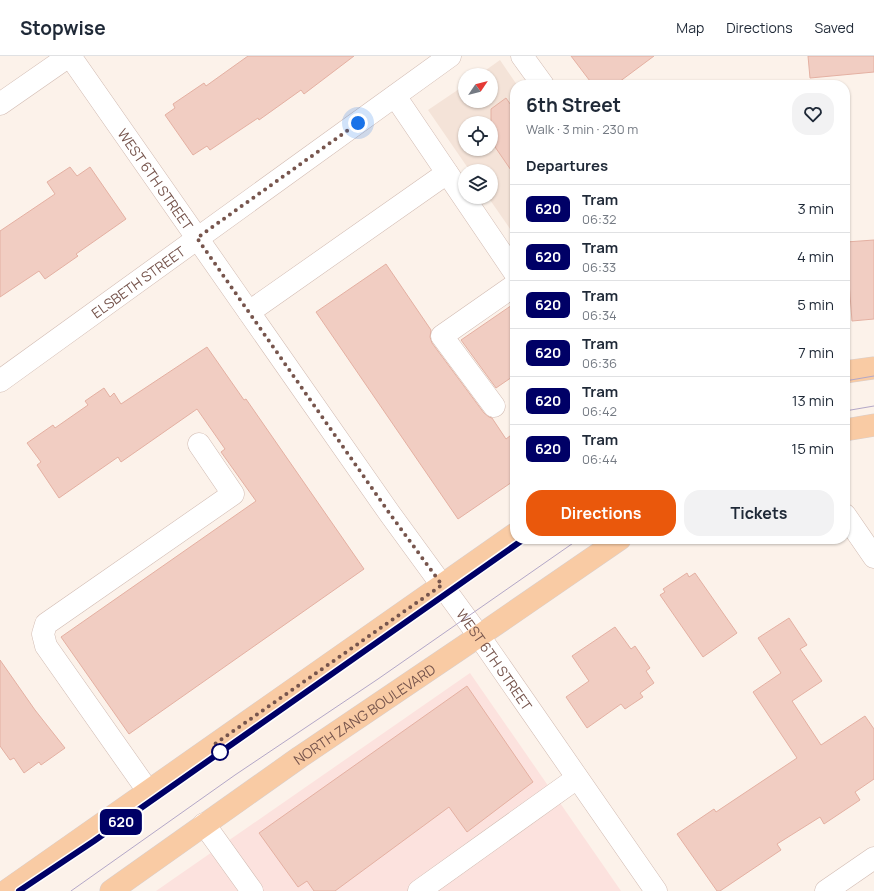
<!DOCTYPE html>
<html lang="en">
<head>
<meta charset="utf-8">
<style>
	:root { --surface:#fff; --page:#f2f2f3; --text:#1f2937; --muted:#747a83; --line:#e0e1e3; --accent:#ea580c }
	body { margin:0; font-family:Manrope,sans-serif; background:var(--page); color:var(--text); height:100vh; display:flex; flex-direction:column; font-size:15px; white-space:nowrap }
	* { box-sizing:border-box; margin:0 }
	p { font-size:13px; color:var(--muted) }
	.icon { flex:none; width:22px; height:22px; fill:none; stroke:currentColor; stroke-width:2; stroke-linecap:round; stroke-linejoin:round }
	.map { position:relative; flex:1; overflow:hidden }
	.panel { position:absolute; left:510px; top:24px; width:340px; height:464px; display:flex; flex-direction:column; background:var(--surface); border-radius:16px; box-shadow:0 1px 3px #0004 }
	.panel>* { flex:none }
	.badge { padding:0 8px; border-radius:6px; font-size:14px; line-height:26px }
	.needle { width:26px; rotate:55deg }
	.controls { position:absolute; left:458px; top:12px; display:grid; gap:8px }
	.controls a { display:grid; place-items:center; width:40px; height:40px; border-radius:50%; background:var(--surface); box-shadow:0 1px 3px #0004; font-size:20px }
	.you { position:absolute; width:20px; height:20px; margin:-10px; border:3px solid #fff; border-radius:50%; background:#1a73e8; box-shadow:0 0 0 6px #1a73e833 }
	.map>.badge { position:absolute; translate:-50% -50%; box-shadow:0 0 0 2px #fff }
	h2 { padding:0 16px; font-size:15px; line-height:36px }
	.round { display:grid; place-items:center; flex:none; width:42px; height:42px; border-radius:16px; background:var(--page) }
	.summary { display:flex; align-items:center; justify-content:space-between; height:68px; padding:0 16px }
	h1 { font-size:19px; font-weight:700; line-height:30px }
	.action { display:flex; gap:8px; margin-top:auto; padding:8px 16px }
	.action a { flex:1; height:46px; border-radius:16px; background:var(--accent); color:#fff; font-size:16px; font-weight:700; line-height:46px; text-align:center }
	.action a+a { background:var(--page); color:var(--text) }
	ul { padding:0; list-style:none }
	li { display:flex; align-items:center; gap:12px; height:48px; padding:0 16px; border-top:1px solid var(--line) }
	li div { flex:1 }
	li b { display:block; font-size:15px }
	li em { font-style:normal }
	li .badge { min-width:44px; font-weight:700; text-align:center }
	header { display:flex; align-items:center; gap:24px; box-sizing:border-box; height:56px; padding:0 20px; background:var(--surface); border-bottom:1px solid var(--line) }
	header strong { font-size:19px }
	nav { display:flex; gap:22px; margin-inline-start:auto; font-size:14px }
	.map>svg:first-child { display:block }
	.residential { fill:#f4e3d8; fill-rule:evenodd }
	.commercial { fill:#fce2de }
	.building { fill:#f1cdc2; stroke:#e4b0a2 }
	.lines { fill:none; stroke-linecap:round; stroke-linejoin:round }
	.minor-casing { stroke:#d1bab1; stroke-width:23 }
	.major-casing { stroke:#d9cfcd; stroke-width:23 }
	.minor { stroke:#fff; stroke-width:22 }
	.major { stroke:#f9cba4; stroke-width:22 }
	.tram { stroke:#b3a7c7; stroke-width:1 }
	.line-casing { stroke:#fff; stroke-width:9 }
	.line { stroke:#006; stroke-width:6 }
	.walk { stroke:#77554d; stroke-width:4; stroke-dasharray:0 7.2 }
	.stop-dot { fill:#fff; stroke:#006; stroke-width:2 }
	.labels { text-anchor:middle; dominant-baseline:central; stroke-width:3; stroke-linejoin:round; paint-order:stroke }
	.street-label { font-size:14px; fill:#77554d; stroke:#fff7f0 }
</style>
</head>
<body>
<header>
<strong>Stopwise</strong>
<nav><a>Map</a><a>Directions</a><a>Saved</a></nav>
</header>
<div class="map">
<svg width="874" height="835" viewBox="0 0 874 835">
	<rect width="100%" height="100%" fill="#fcf2ea"/>
	<path class="residential" d="M500,4L517,29H515V180L488,141H491V115H470L428,54L465,29V45H491V19H479ZM465,67H491V93H465Z"/>
	<path class="commercial" d="M470,617L621,835H156Z"/>
	<path class="building" d="M248,0H354L304,38L301,34L259,64L258,62L210,94L207,90L193,99L165,59L175,52L173,48L204,27L206,30Z
		M571,0H654L615,29H593Z
		M808,0H874V16L810,22Z
		M506,42L515,55V120L491,85V53Z
		M70,111L77,120L90,111L126,163L76,198L78,200L45,223L39,215L0,241V175L55,138L47,126Z
		M874,184V263L852,265L846,186Z
		M386,208L431,274L430,281L432,287L484,357L489,361L492,362L506,383L515,376V424L458,463L316,256Z
		M515,247V319L496,332L461,284Z
		M207,291L244,344L246,343L364,513L129,678L61,581L256,445L221,396L225,393L197,353L121,406L118,401L59,442L37,409L41,406L27,387L53,369L55,372L88,349L85,345L104,332L110,341L114,337L121,348Z
		M687,517L689,521L695,517L737,577L703,601L660,539L665,536L663,533Z
		M789,562L807,589L800,593L822,625L792,645L821,689L865,660L874,673V723L855,736L860,744L824,768L820,761L777,788L781,794L720,835H717L677,778L714,753L716,756L797,702L753,636L781,617L758,582Z
		M615,571L631,593L635,590L650,612L646,615L654,627L640,637L643,641L625,653L621,648L587,672L566,641L589,625L572,600Z
		M0,604L35,654L65,692L41,709L39,706L24,717L14,702L10,704L0,690Z
		M467,630L533,726L467,776L449,751L335,835H314L307,825L298,831L259,777Z"/>
	<g class="lines">
		<defs>
			<g id="minor">
				<path id="s1" d="M70,0L390,458L479,580L656,835"/>
				<path d="M522,0L543,29"/>
				<path d="M395,40L515,217"/>
				<path d="M0,48L69,0"/>
				<path d="M249,256L447,117"/>
				<path id="s2" d="M0,325L450,0"/>
				<path d="M494,350L442,280L515,229"/>
				<path d="M845,459L874,501"/>
				<path d="M148,735L46,590L43,578L46,568L233,438L199,388"/>
				<path d="M204,768L252,835"/>
				<path d="M419,835L577,722"/>
				<path d="M826,835L874,802"/>
			</g>
			<g id="major">
				<path d="M845,316L874,312"/>
				<path d="M845,374L874,369"/>
				<path d="M6,835L515,478"/>
				<path id="s3" d="M111,835L300,701L479,580L620,483"/>
			</g>
		</defs>
		<use href="#minor" class="minor-casing"/>
		<use href="#major" class="major-casing"/>
		<use href="#minor" class="minor"/>
		<use href="#major" class="major"/>
		<path class="tram" d="M845,325L874,320
			M845,355L874,350
			M19,835L94,785L524,483
			M71,835L235,719L378,623L579,483"/>
	</g>
	<g class="lines">
		<defs>
			<path id="line" d="M19,835L94,785L524,483"/>
		</defs>
		<use href="#line" class="line-casing"/>
		<use href="#line" class="line"/>
		<path class="walk" d="M220,696L212,690L442,529L390,458L197,182L358,67"/>
	</g>
	<circle class="stop-dot" cx="220" cy="696" r="8"/>
	<g class="labels">
		<g class="street-label">
			<text stroke="none"><textPath href="#s1" startOffset="150">WEST 6TH STREET</textPath></text>
			<text stroke="none"><textPath href="#s2" startOffset="170">ELSBETH STREET</textPath></text>
			<text stroke="none"><textPath href="#s1" startOffset="738">WEST 6TH STREET</textPath></text>
			<text stroke="none"><textPath href="#s3" startOffset="309">NORTH ZANG BOULEVARD</textPath></text>
		</g>
	</g>
</svg>
<div class="controls">
<a><svg class="needle" viewBox="-14 -14 28 28"><path d="M0-13l5 13h-10z" fill="#e53935"/><path d="M0 13l5-13h-10z" fill="#747a83"/></svg></a>
<a><svg class="icon" aria-label="locate" viewBox="0 0 24 24"><circle cx="12" cy="12" r="6"/><path d="M12 2v4M12 18v4M2 12h4M18 12h4"/></svg></a>
<a><svg class="icon" aria-label="layers" viewBox="0 0 24 24"><path d="M12 4l9 5-9 5-9-5zM3 14l9 5 9-5"/></svg></a>
</div>
<div class="you" style="left:358px;top:67px"></div>
<b class="badge" style="left:121px;top:766px;background:#006;color:#fff">620</b>
<section class="panel">
<div class="summary"><div><h1>6th Street</h1><p>Walk · 3 min · 230 m</p></div><a class="round"><svg class="icon" aria-label="heart" viewBox="0 0 24 24"><path d="M12 20l-8-8c-3-5 5-10 8-4 3-6 11-1 8 4z"/></svg></a></div>
<h2>Departures</h2>
<ul>
<li><span class="badge" style="background:#006;color:#fff">620</span><div><b>Tram</b><p>06:32</p></div><em>3 min</em></li>
<li><span class="badge" style="background:#006;color:#fff">620</span><div><b>Tram</b><p>06:33</p></div><em>4 min</em></li>
<li><span class="badge" style="background:#006;color:#fff">620</span><div><b>Tram</b><p>06:34</p></div><em>5 min</em></li>
<li><span class="badge" style="background:#006;color:#fff">620</span><div><b>Tram</b><p>06:36</p></div><em>7 min</em></li>
<li><span class="badge" style="background:#006;color:#fff">620</span><div><b>Tram</b><p>06:42</p></div><em>13 min</em></li>
<li><span class="badge" style="background:#006;color:#fff">620</span><div><b>Tram</b><p>06:44</p></div><em>15 min</em></li>
</ul>
<div class="action"><a>Directions</a><a>Tickets</a></div>
</section>
</div>
</body>
</html>
